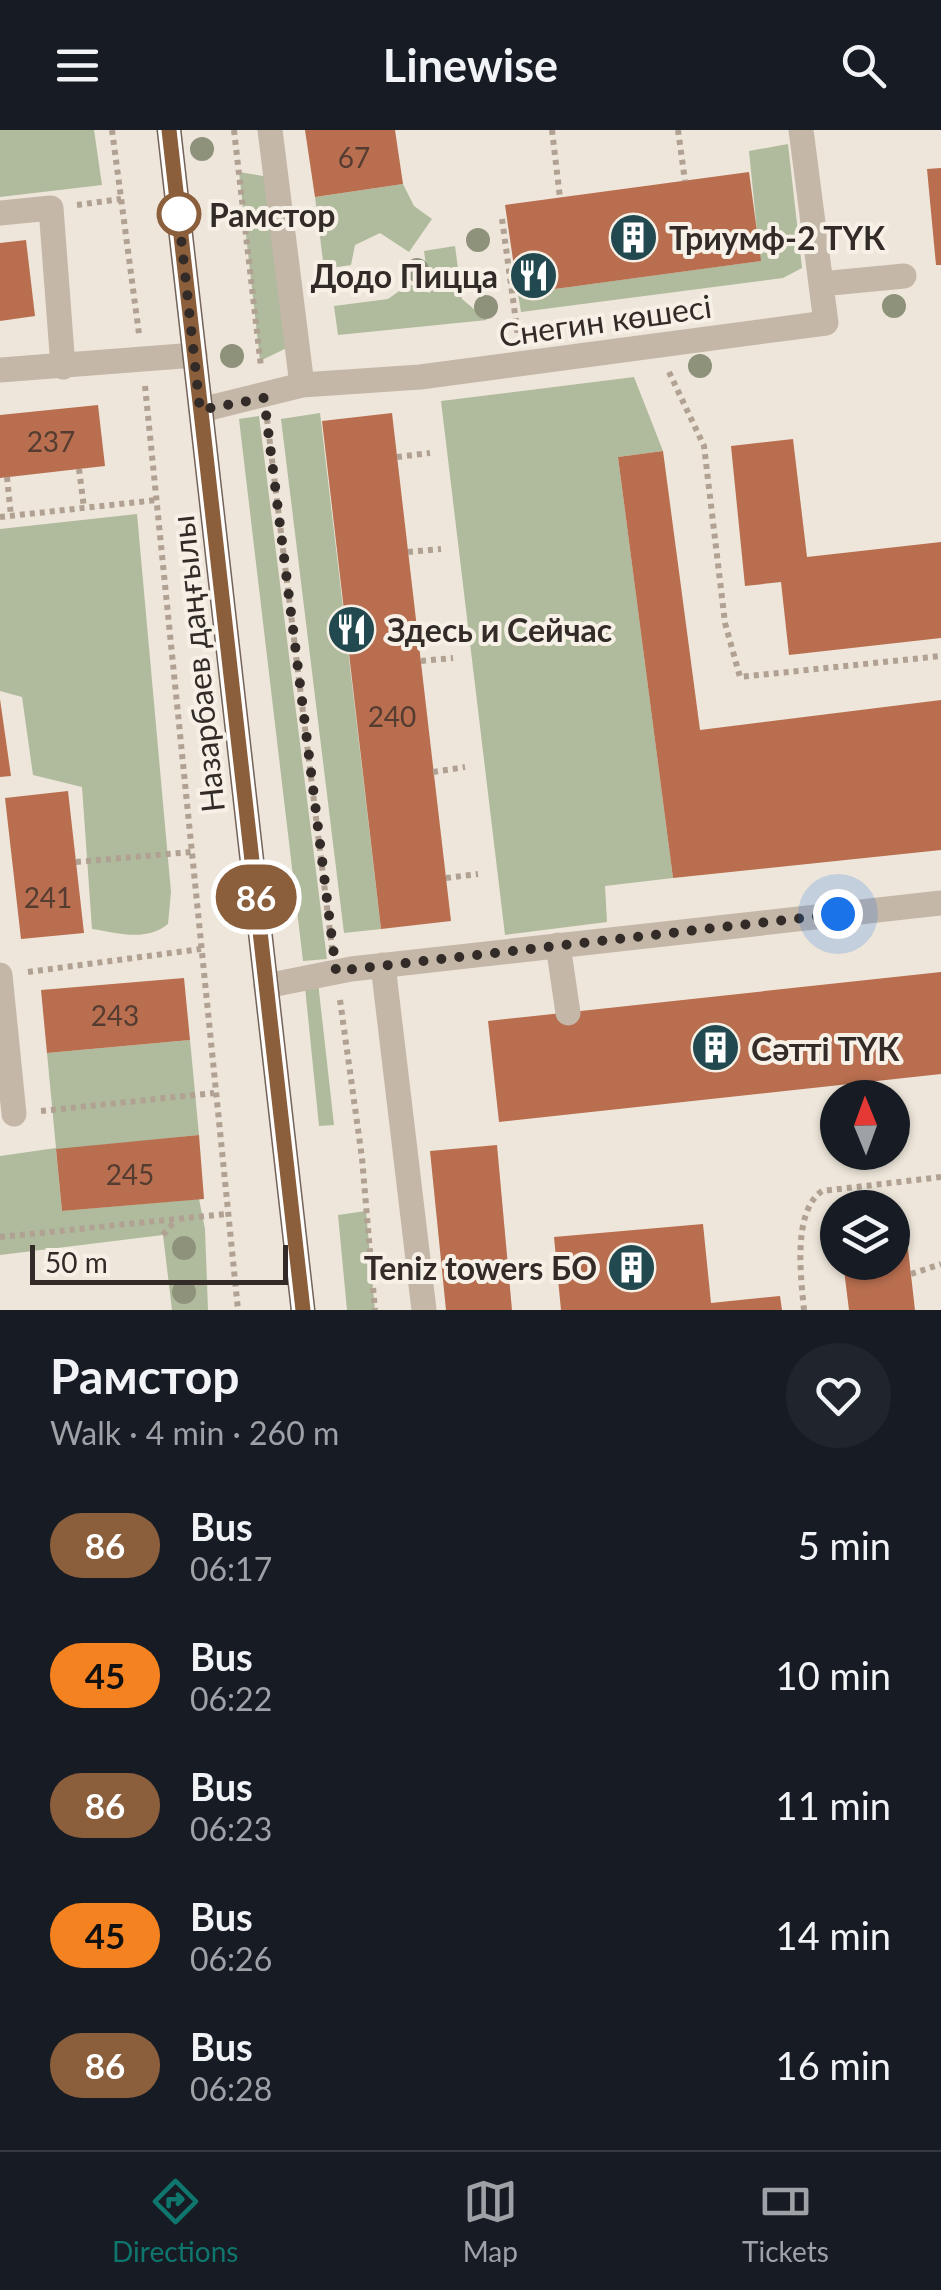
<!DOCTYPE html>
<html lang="en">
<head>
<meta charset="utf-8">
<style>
	:root { --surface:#171b24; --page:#20242c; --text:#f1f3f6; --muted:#9ea1a6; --line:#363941; --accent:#0f766e }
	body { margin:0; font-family:Lato,sans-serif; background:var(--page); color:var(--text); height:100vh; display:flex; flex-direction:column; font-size:38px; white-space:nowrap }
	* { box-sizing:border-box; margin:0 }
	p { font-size:32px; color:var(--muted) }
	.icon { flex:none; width:55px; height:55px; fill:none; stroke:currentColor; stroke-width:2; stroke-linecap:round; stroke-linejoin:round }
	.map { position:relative; height:1180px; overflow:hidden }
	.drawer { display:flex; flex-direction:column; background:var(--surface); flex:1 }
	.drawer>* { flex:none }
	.badge { padding:0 20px; border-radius:32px; font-size:35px; line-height:65px }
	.needle { width:65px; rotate:359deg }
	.controls { position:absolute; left:820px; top:950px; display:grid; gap:20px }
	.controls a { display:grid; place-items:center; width:90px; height:90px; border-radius:50%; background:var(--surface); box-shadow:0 2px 8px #0004; font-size:50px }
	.scale { position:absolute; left:30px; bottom:25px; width:258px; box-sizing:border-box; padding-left:10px; border:5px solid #322b27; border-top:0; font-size:28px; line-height:35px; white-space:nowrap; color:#322b27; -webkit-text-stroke:8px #f6f0e6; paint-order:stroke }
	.you { position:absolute; width:50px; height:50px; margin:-25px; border:8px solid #fff; border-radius:50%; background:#1a73e8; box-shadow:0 0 0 15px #1a73e833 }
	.map>.badge { position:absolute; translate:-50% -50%; box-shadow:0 0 0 5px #fff }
	.round { display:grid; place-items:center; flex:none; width:105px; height:105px; border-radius:52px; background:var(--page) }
	.overview { display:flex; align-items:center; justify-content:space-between; height:170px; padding:0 50px }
	h1 { font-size:48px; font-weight:700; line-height:75px }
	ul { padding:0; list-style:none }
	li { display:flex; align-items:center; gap:30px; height:130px; padding:0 50px }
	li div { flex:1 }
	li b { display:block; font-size:38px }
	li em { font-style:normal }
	li .badge { min-width:110px; font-weight:700; text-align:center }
	header { display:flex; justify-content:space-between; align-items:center; height:130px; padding:0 50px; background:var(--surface); font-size:45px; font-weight:700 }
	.tabs { display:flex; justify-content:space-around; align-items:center; height:140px; border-top:2px solid var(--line); background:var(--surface); font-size:28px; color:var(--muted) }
	.tabs a { display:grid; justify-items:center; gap:5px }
	.tabs .active { color:var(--accent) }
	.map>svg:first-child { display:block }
	.green { fill:#afbb9c }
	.building { fill:#b86e4f }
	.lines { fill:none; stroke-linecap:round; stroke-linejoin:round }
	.path { stroke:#b0a192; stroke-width:6; stroke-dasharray:5 5; stroke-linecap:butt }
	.minor { stroke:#c5b7a8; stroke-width:25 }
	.major { stroke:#73635a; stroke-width:25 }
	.tree { fill:#8e927b }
	.line-casing { stroke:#fff; stroke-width:22 }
	.line { stroke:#8b5e3c; stroke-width:15 }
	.walk { stroke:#322b27; stroke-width:10; stroke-dasharray:0 18 }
	.stop-dot { fill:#fff; stroke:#8b5e3c; stroke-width:5 }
	.labels { text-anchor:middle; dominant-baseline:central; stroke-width:8; stroke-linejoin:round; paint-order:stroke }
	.number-label { font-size:28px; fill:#543c31 }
	.stop-label { font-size:32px; font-weight:bold; fill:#322b27; stroke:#f6f0e6; text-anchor:start }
	.poi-label { font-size:32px; font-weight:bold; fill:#322b27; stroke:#f6f0e6; text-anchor:start }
	.street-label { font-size:32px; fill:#322b27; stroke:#f6f0e6 }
</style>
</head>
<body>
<header><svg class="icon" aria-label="menu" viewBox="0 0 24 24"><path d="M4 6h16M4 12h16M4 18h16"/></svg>Linewise<svg class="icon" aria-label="search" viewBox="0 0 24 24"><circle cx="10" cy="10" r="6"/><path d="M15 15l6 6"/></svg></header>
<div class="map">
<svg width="941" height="1180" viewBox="0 0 941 1180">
	<rect width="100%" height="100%" fill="#eee6da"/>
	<path class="green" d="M0,0H94L102,55L0,67Z
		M788,14L802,138L783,148L521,182L518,164L760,131L749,21Z
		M239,42L276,48L297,213L260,231Z
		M403,54L414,76L432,89L409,122L380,103L355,115L351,135L324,139L315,67Z
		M455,116L462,169L487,190L338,205L334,176L388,169L409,154L430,163L424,121Z
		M634,247L663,321L618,327L673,748L605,756L607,792L505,805L441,271Z
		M320,283L381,799L344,803L281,289Z
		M259,286L327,829L303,831L239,289Z
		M137,384L171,762L168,794C146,812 118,803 92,799L82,657L33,645L22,567L0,561V399Z
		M318,852L334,995L319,996L305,857Z
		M190,910L199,1005L56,1020L62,1081L199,1069L205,1099L208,1180H172L163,1105L0,1125V1026L56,1018L47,923Z
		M366,1081L375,1180H347L338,1085Z"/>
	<path class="building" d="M305,0H395L403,54L315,67Z
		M941,38V135H936L927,39Z
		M749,42L761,131L518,164L505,75Z
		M26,110L35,186L0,191V113Z
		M98,275L105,336L0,348V285Z
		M392,283L451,791L381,799L322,291Z
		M793,309L807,427L941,412V508L789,525L781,452L745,456L731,316Z
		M663,321L700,600L941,570V720L673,748L618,327Z
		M0,569L11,646L0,647Z
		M68,661L84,803L21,809L5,668Z
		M941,842V944L499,992L488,891Z
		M184,848L190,910L47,923L41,860Z
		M199,1005L204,1069L62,1081L56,1019Z
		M497,1015L512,1180H446L430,1021Z
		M897,1073L900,1102L906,1101L915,1180H849L843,1132H892V1078L875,1075Z
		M703,1094L711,1173L780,1166L782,1180H561L554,1107Z"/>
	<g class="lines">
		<path class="path" d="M112,0L139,204
			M234,0L261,237
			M552,0L560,68
			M678,0L685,51
			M77,75L121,69
			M502,89L518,206
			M669,242L704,316L725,493L740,547L941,526
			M145,256L238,1180
			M267,289L332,818
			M397,327L430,323
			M79,339L84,378
			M7,347L11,386
			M0,387L157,370
			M408,422L441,419
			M421,531L453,528
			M433,642L465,637
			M76,732L191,722
			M446,748L478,744
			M28,842L201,819
			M340,870L362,1028L375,1180
			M41,981L214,963
			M163,1105L175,1091
			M0,1107L226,1084
			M911,1144L941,1134
			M804,1180C801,1148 792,1082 822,1061L941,1047"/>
		<path class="minor" d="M270,0L302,255
			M0,83L51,78L63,237
			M821,154L904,146
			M0,240L195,225
			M201,280L302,255L420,247L826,193L801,0
			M558,815L568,883
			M383,835L424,1180
			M0,845L14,984
			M266,856L351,839L941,773"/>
		<path class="major" d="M169,0L303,1180"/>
	</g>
	<g class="tree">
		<circle cx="202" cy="19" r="12"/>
		<circle cx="478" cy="110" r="12"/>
		<circle cx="417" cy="140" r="12"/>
		<circle cx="894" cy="176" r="12"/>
		<circle cx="486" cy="177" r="12"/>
		<circle cx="232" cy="226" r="12"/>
		<circle cx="700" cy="236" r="12"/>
		<circle cx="184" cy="1118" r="12"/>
		<circle cx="184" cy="1162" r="12"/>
	</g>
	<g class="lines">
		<defs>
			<path id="line" d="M169,0L303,1180"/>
		</defs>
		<use href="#line" class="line-casing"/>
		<use href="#line" class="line"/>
		<path class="walk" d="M179,84L178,80L200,280L264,268L336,841L838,784"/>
	</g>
	<defs>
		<symbol id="building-disc" viewBox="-11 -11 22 22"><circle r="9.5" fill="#22494f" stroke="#f6f0e6"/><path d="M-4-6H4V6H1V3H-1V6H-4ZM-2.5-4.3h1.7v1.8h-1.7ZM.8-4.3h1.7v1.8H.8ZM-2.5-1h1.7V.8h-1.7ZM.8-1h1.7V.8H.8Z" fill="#fff"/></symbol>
		<symbol id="restaurant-disc" viewBox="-11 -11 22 22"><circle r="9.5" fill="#22494f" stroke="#f6f0e6"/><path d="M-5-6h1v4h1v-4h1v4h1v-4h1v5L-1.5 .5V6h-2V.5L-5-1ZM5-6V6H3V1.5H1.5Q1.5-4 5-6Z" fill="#fff"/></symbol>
	</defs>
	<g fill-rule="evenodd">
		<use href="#building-disc" x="606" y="80" width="55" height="55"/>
		<use href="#restaurant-disc" x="506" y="118" width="55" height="55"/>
		<use href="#restaurant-disc" x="324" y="472" width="55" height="55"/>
		<use href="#building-disc" x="688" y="890" width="55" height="55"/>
		<use href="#building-disc" x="604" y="1110" width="55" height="55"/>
	</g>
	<circle class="stop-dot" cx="179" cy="84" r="20"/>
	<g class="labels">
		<g class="number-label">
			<text x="354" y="27">67</text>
			<text x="51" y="311">237</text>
			<text x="392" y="586">240</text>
			<text x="48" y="767">241</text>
			<text x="115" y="885">243</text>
			<text x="130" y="1044">245</text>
		</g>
		<g class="stop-label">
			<text x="209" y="84">Рамстор</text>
		</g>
		<g class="poi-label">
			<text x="669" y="107">Триумф-2 ТҮК</text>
			<text x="498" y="145" text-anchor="end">Додо Пицца</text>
			<text x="387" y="499">Здесь и Сейчас</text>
			<text x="751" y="918">Сәтті ТҮК</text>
			<text x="597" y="1137" text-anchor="end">Teniz towers БО</text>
		</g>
		<g class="street-label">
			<text transform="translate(605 190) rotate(-8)">Снегин көшесі</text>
			<text transform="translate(197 534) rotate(-96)">Назарбаев даңғылы</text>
		</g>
	</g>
</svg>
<div class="controls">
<a><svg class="needle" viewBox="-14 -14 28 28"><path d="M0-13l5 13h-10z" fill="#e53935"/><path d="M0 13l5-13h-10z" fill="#9ea1a6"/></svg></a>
<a><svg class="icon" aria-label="layers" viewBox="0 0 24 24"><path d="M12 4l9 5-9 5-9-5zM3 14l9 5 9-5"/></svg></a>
</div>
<div class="scale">50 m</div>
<div class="you" style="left:838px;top:784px"></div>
<b class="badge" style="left:256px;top:767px;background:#8b5e3c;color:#fff">86</b>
</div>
<section class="drawer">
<div class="overview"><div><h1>Рамстор</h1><p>Walk · 4 min · 260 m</p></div><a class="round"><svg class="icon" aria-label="heart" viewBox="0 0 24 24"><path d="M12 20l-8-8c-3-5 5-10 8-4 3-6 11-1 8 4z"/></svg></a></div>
<ul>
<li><span class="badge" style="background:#8b5e3c;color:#fff">86</span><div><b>Bus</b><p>06:17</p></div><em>5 min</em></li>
<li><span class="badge" style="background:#f58220;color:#111">45</span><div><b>Bus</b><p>06:22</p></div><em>10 min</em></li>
<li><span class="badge" style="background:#8b5e3c;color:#fff">86</span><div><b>Bus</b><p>06:23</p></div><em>11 min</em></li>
<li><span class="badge" style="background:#f58220;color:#111">45</span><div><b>Bus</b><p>06:26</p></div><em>14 min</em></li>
<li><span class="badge" style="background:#8b5e3c;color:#fff">86</span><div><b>Bus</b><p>06:28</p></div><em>16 min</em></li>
</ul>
</section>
<nav class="tabs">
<a class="active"><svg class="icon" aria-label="directions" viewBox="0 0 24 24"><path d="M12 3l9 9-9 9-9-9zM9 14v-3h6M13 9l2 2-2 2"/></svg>Directions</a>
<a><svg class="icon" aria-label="map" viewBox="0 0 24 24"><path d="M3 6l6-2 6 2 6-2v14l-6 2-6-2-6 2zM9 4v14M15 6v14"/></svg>Map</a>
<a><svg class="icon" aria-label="tickets" viewBox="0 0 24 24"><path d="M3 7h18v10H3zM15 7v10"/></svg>Tickets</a>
</nav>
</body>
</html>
